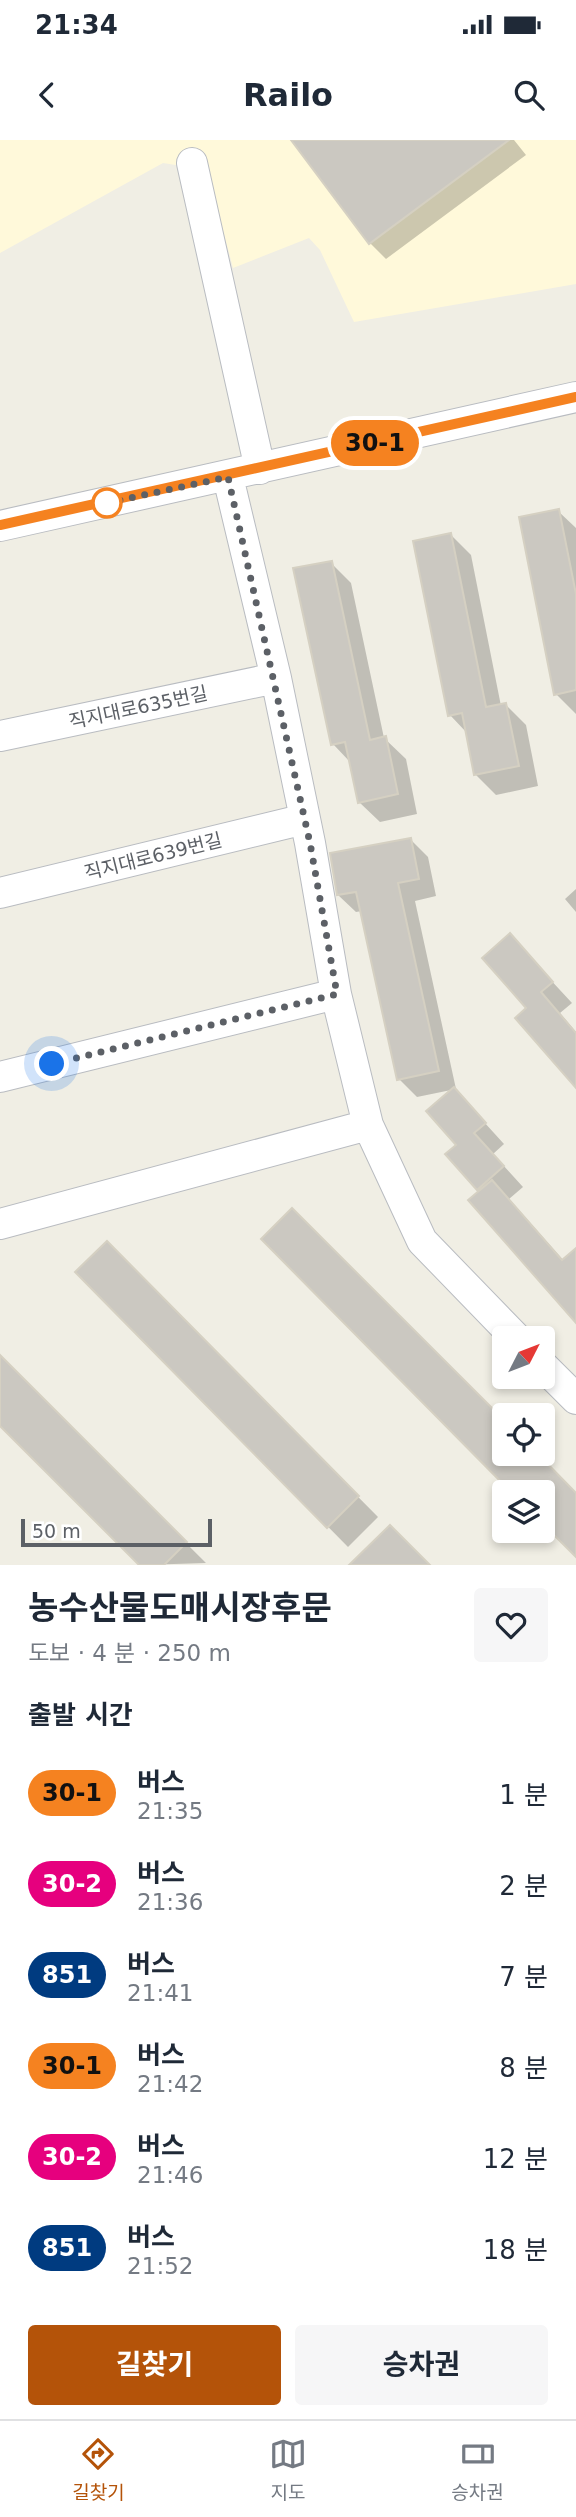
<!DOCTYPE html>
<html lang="ko">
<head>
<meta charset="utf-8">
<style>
	:root { --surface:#fff; --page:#f6f6f7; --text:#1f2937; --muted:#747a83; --line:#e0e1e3; --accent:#b45309 }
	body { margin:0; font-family:"DejaVu Sans","Noto Sans KR",sans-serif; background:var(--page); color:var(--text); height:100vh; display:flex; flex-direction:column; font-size:26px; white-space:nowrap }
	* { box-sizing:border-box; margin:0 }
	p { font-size:23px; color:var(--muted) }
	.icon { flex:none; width:38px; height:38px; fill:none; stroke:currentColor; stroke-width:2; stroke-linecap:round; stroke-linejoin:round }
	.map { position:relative; height:1425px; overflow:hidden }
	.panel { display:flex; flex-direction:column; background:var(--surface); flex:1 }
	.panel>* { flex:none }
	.badge { padding:0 14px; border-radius:23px; font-size:24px; line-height:46px }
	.needle { width:46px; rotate:48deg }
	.controls { position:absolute; left:492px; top:1186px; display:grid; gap:14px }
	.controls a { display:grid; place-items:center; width:63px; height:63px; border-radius:7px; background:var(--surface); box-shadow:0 4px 10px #0003; font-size:35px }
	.scale { position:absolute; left:21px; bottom:18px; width:191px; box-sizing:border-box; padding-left:7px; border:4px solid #5c6066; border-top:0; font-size:19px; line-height:24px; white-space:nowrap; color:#5c6066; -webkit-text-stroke:5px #fff; paint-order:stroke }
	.you { position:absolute; width:35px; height:35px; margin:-18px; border:5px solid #fff; border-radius:50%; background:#1a73e8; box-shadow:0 0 0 10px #1a73e833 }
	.map>.badge { position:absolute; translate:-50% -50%; box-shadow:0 0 0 4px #fff }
	h2 { padding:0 28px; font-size:26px; line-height:63px }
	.round { display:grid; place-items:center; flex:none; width:74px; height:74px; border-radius:7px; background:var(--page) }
	.overview { display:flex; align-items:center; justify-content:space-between; height:119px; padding:0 28px }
	h1 { font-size:33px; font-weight:700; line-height:52px }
	.action { display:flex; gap:14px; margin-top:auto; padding:14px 28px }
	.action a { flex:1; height:80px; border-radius:7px; background:var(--accent); color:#fff; font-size:28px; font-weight:700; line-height:80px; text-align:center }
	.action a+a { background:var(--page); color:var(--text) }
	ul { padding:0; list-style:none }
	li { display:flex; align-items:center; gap:21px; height:91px; padding:0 28px }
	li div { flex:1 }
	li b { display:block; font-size:26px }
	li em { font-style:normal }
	li .badge { min-width:77px; font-weight:700; text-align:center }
	.status { display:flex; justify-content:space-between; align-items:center; height:49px; padding:0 35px; background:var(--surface); direction:ltr }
	.status svg { height:19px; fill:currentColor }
	header { display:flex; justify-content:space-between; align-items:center; height:91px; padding:0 28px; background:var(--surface); font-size:32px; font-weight:700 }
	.tab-bar { display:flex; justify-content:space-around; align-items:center; height:98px; border-top:2px solid var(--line); background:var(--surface); font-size:19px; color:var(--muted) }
	.tab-bar a { display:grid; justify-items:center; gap:4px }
	.tab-bar .on { color:var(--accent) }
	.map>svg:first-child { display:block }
	.commercial { fill:#fff9da }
	.shadow { fill:#0003 }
	.building { fill:#cbc8c1; stroke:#d5d0c2; stroke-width:2 }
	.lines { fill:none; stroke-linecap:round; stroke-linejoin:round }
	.minor-casing { stroke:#b9bcc1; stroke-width:32 }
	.minor { stroke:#fff; stroke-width:30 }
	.line-casing { stroke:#fff; stroke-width:16 }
	.line { stroke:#f58220; stroke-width:10 }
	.walk { stroke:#5c6066; stroke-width:7; stroke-dasharray:0 12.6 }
	.stop-dot { fill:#fff; stroke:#f58220; stroke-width:3.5 }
	.labels { text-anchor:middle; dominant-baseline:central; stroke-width:5; stroke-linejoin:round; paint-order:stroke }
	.street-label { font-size:19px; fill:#5c6066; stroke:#fff }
</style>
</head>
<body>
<div class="status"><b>21:34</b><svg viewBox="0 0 49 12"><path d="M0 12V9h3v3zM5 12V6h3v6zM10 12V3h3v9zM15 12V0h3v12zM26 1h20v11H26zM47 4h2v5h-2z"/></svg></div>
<header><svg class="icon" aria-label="back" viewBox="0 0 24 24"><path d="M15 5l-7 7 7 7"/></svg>Railo<svg class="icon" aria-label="search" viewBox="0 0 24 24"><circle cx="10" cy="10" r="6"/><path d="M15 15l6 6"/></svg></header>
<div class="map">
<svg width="576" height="1425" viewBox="0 0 576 1425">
	<rect width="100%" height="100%" fill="#f0eee4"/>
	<path class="commercial" d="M0,0H291L369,104L509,0H576V144L354,182L320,110L309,98L233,128L207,30L163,23L0,113Z"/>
	<path class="shadow" d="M293,0H514L526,15L386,119L370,103Z
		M558,371L576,388V574L556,554Z
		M451,395L471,415L501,566L506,565L526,585L538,646L496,655L476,635L467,593L450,575Z
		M331,423L351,443L384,598L406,619L417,674L380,682L359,662L351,623L333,604Z
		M410,699L428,717L436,756L415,761L456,949L417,957L399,939L362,771L356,772L338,755Z
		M576,749V772L565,759Z
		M510,796L572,863L560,873L576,892V945L528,868Z
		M454,949L504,1004L493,1014L523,1047L509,1059L564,1121L576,1119V1181L481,1051L448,1014L458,1005Z
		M107,1103L378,1377L348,1407L77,1132Z
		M0,1218L206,1423L142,1425L0,1283Z"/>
	<path class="building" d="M291,0H509L369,104Z
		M559,369L576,454V550L554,555L519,377Z
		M451,393L486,567L506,563L519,626L474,635L462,573L448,576L413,401Z
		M332,421L370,600L386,596L398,654L358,663L345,602L331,605L293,428Z
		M411,698L419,739L398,743L439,931L397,940L356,752L337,755L330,713Z
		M510,793L553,842L541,852L576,893V948L515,878L526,868L482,818Z
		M454,947L486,983L474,993L504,1026L477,1050L445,1014L456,1005L426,971Z
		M492,1040L562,1120L576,1108V1183L468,1060Z
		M292,1068L504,1280V1314H538L576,1353V1417L542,1383V1353H512L261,1099Z
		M107,1101L359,1356L327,1388L75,1132Z
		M0,1215L187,1402L164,1425H139L0,1286Z
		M390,1385L430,1425H349Z"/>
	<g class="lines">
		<defs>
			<path id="minor" d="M192,23L260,329
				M228,337L276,538L310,703L336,854L368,985L422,1101L517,1199
				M0,386L576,257
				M0,596L276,538
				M0,753L305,679
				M0,937L336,854
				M0,1084L368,985
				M542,1225L576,1259"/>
		</defs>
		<use href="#minor" class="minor-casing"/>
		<use href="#minor" class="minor"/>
	</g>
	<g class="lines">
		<defs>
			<path id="line" d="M0,385L576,257"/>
		</defs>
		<use href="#line" class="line-casing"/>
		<use href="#line" class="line"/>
		<path class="walk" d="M52,924L337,854L310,703L228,337L102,364L107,363"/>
	</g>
	<circle class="stop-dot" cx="107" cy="363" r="14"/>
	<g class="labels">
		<g class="street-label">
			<text transform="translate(138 567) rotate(-12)">직지대로635번길</text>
			<text transform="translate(153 716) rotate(-14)">직지대로639번길</text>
		</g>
	</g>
</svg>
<div class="controls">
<a><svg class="needle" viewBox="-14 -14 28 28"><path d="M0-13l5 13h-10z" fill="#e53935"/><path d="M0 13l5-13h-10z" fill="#747a83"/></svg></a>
<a><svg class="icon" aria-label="locate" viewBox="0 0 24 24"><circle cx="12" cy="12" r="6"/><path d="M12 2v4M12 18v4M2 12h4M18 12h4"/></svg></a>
<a><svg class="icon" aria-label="layers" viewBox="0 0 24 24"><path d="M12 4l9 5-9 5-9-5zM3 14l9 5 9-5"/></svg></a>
</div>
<div class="scale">50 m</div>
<div class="you" style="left:52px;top:924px"></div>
<b class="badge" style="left:375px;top:303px;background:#f58220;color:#111">30-1</b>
</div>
<section class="panel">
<div class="overview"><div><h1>농수산물도매시장후문</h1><p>도보 · 4 분 · 250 m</p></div><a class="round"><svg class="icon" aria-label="heart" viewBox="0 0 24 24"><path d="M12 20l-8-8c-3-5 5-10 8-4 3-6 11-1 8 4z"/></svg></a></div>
<h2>출발 시간</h2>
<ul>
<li><span class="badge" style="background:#f58220;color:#111">30-1</span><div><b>버스</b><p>21:35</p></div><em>1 분</em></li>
<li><span class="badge" style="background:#e6007e;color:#fff">30-2</span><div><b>버스</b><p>21:36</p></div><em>2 분</em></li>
<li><span class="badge" style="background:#003b80;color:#fff">851</span><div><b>버스</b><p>21:41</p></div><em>7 분</em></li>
<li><span class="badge" style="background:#f58220;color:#111">30-1</span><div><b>버스</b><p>21:42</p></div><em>8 분</em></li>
<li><span class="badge" style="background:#e6007e;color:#fff">30-2</span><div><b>버스</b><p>21:46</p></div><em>12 분</em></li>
<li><span class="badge" style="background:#003b80;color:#fff">851</span><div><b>버스</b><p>21:52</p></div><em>18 분</em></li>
</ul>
<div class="action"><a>길찾기</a><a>승차권</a></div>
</section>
<nav class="tab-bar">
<a class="on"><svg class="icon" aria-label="directions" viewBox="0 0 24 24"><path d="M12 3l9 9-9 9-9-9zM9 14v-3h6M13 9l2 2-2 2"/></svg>길찾기</a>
<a><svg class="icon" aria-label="map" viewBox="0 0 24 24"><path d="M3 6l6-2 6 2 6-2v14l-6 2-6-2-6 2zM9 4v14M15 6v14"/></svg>지도</a>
<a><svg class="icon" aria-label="tickets" viewBox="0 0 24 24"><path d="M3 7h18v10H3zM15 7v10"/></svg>승차권</a>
</nav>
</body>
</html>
